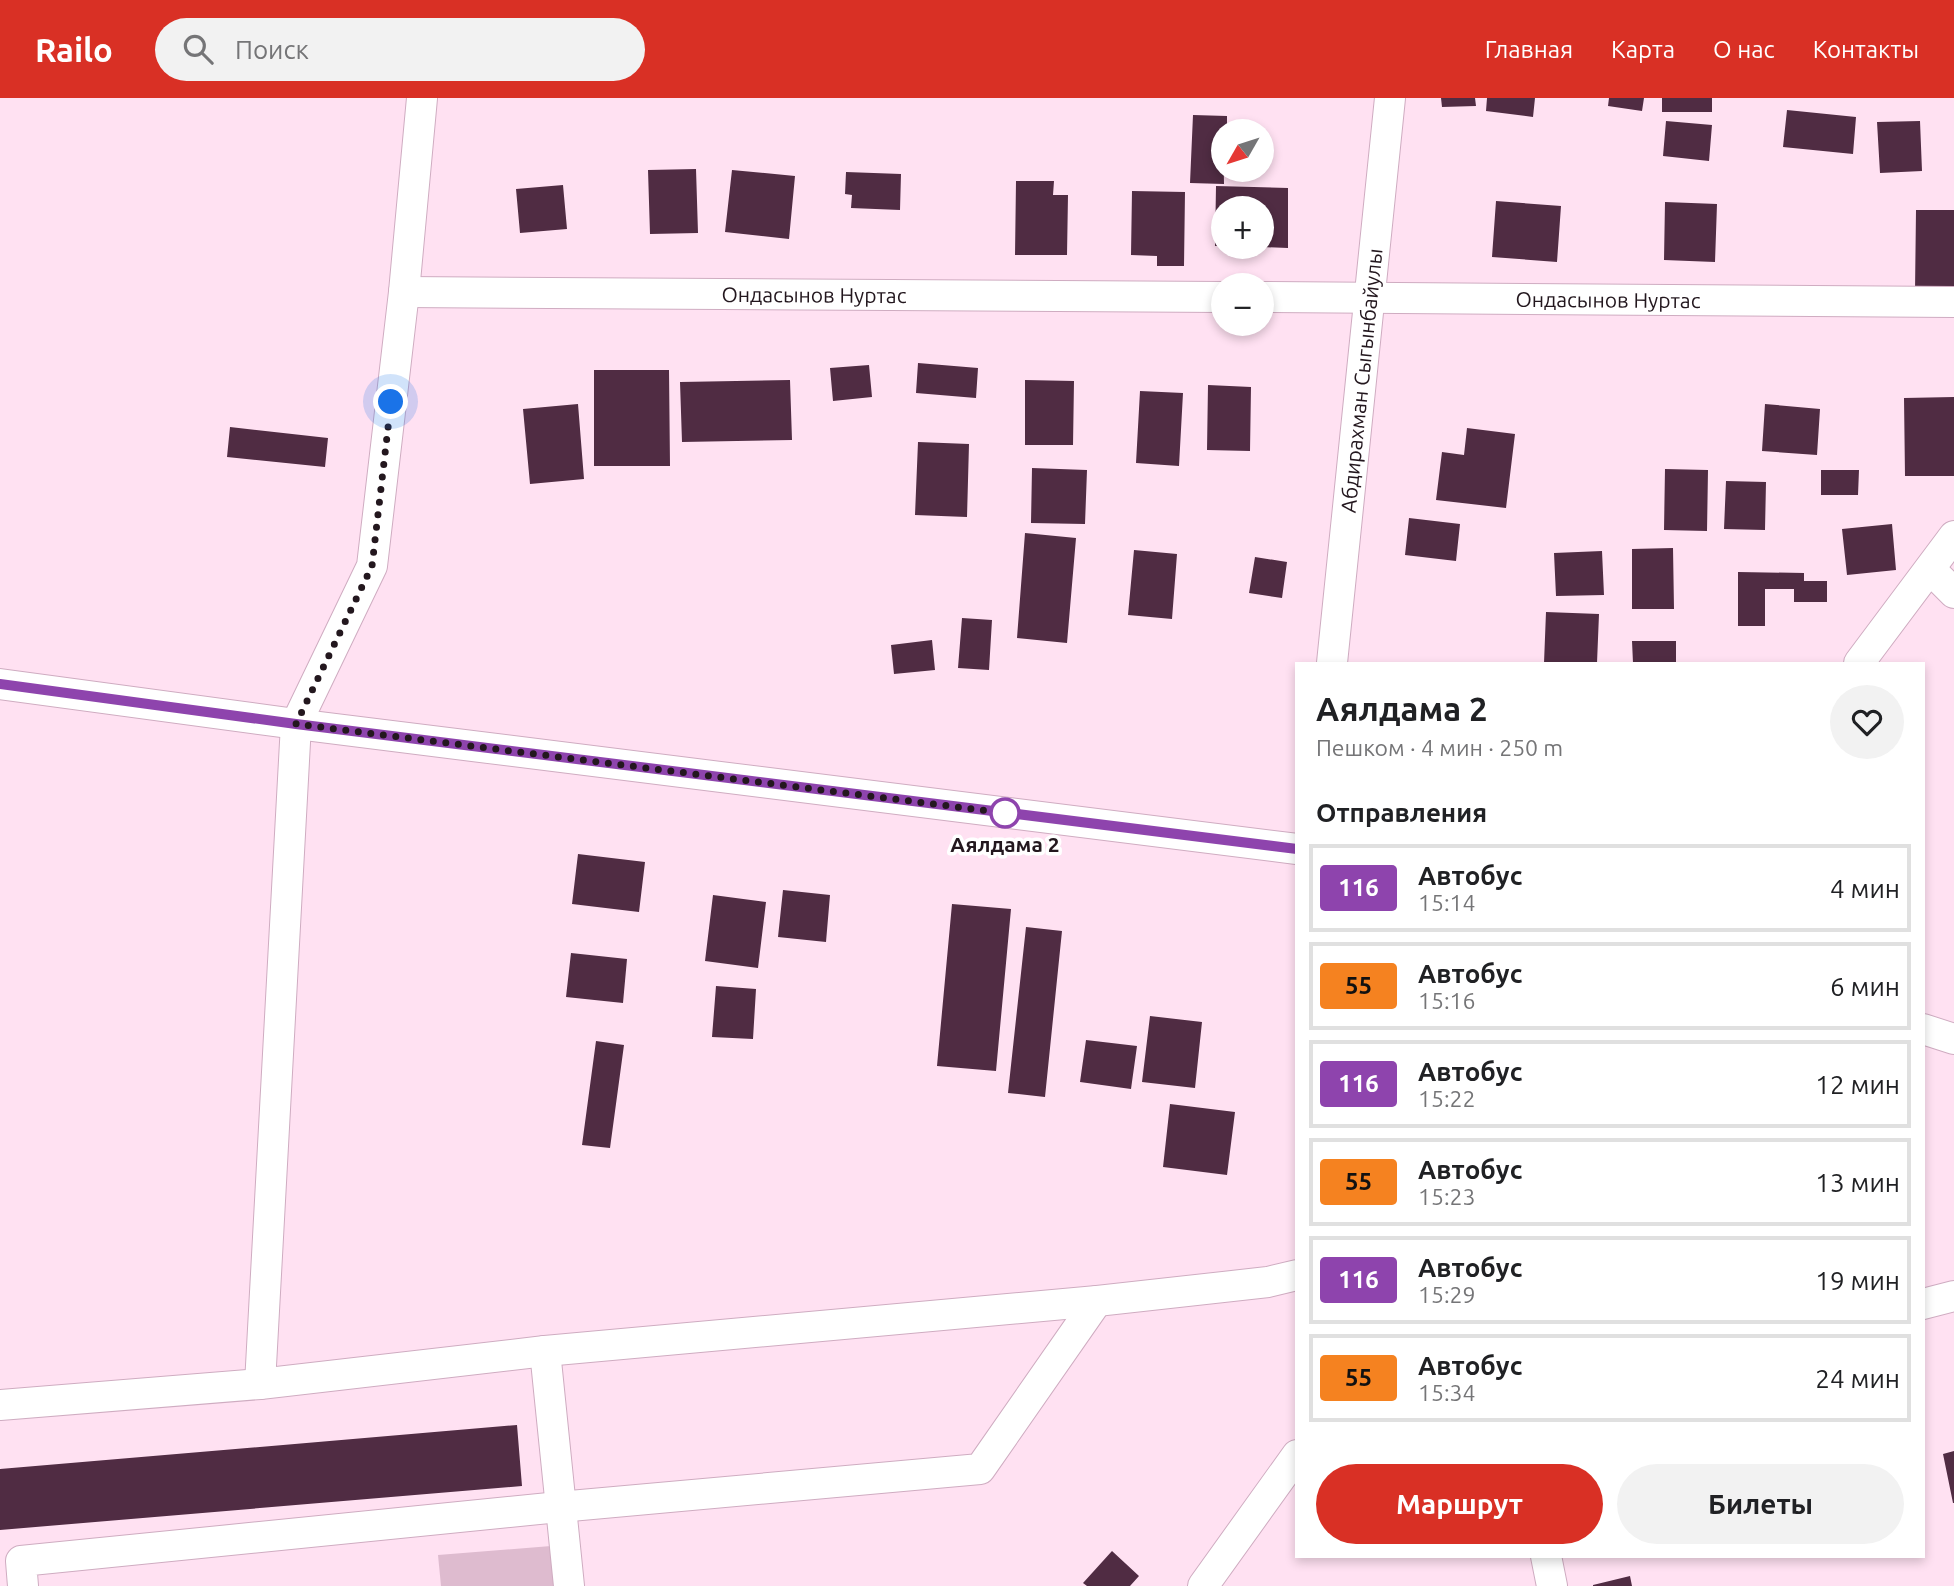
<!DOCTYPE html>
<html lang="ru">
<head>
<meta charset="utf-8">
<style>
	:root { --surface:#fff; --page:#f2f2f2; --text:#202124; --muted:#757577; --line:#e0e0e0; --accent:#d93025 }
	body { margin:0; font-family:Ubuntu,sans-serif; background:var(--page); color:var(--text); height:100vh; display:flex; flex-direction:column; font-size:26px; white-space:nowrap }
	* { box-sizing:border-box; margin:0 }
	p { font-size:23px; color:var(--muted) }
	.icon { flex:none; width:38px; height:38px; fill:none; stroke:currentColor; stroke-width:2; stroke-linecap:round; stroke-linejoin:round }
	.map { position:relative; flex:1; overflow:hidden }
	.details { position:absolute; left:1295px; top:564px; width:630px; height:896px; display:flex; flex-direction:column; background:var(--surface); border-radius:0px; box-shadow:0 4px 10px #0003 }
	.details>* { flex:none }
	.badge { padding:0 14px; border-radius:5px; font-size:24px; line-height:46px }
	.needle { width:46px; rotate:231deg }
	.tools { position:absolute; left:1211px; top:21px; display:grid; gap:14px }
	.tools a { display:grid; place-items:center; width:63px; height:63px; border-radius:50%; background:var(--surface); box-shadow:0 4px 10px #0003; font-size:35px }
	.you { position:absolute; width:35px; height:35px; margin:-18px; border:5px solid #fff; border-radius:50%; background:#1a73e8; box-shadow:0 0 0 10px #1a73e833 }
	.map>.badge { position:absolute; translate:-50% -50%; box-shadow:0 0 0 4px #fff }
	h2 { padding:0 21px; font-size:26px; line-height:63px }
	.round { display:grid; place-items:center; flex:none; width:74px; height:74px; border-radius:37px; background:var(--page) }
	.overview { display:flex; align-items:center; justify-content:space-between; height:119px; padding:0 21px }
	h1 { font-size:33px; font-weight:600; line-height:52px }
	.primary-button { display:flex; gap:14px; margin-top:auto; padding:14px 21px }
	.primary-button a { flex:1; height:80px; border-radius:42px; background:var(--accent); color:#fff; font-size:28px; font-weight:600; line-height:80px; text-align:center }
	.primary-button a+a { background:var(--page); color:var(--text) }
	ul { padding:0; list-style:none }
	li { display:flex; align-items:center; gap:21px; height:88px; margin:0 14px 10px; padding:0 7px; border:4px solid var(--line); border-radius:0px }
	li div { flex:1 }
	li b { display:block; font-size:26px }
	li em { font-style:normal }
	li .badge { min-width:77px; font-weight:700; text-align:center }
	header { display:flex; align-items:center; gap:42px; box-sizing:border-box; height:98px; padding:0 35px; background:var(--accent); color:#fff }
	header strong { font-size:33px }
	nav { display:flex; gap:38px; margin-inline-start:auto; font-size:24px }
	.search { width:490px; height:63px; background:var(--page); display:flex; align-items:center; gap:18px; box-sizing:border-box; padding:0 24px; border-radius:38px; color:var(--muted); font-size:26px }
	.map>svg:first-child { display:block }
	.green { fill:#debbcf }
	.building { fill:#502c43 }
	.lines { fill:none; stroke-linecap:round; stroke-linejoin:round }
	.minor-casing { stroke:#cfacc1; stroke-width:32 }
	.minor { stroke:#fff; stroke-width:30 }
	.line-casing { stroke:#fff; stroke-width:16 }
	.line { stroke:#8e44ad; stroke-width:10 }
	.walk { stroke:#23171e; stroke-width:7; stroke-dasharray:0 12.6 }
	.stop-dot { fill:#fff; stroke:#8e44ad; stroke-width:3.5 }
	.labels { text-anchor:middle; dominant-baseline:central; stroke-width:7; stroke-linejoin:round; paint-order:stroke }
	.street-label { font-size:21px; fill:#23171e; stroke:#fff }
	.stop-label { font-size:21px; font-weight:bold; fill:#23171e; stroke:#fff }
</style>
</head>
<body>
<header>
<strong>Railo</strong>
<div class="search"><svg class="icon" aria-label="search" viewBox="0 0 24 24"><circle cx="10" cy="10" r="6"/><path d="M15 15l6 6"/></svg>Поиск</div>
<nav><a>Главная</a><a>Карта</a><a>О нас</a><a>Контакты</a></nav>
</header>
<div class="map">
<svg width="1954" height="1488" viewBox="0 0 1954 1488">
	<rect width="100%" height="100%" fill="#ffe1f2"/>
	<path class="green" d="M551,1448L554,1488H441L438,1457Z"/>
	<path class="building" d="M1441,0H1475L1476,8L1442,9Z
		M1487,0H1535L1533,19L1486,13Z
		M1609,0H1644L1642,13L1608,8Z
		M1662,0H1712V14H1662Z
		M1787,12L1856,19L1853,56L1783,49Z
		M1193,17L1227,18V33H1223L1224,86L1190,85Z
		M1666,23L1712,27L1709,63L1663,58Z
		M1920,23L1922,73L1880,75L1877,24Z
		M696,71L698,135L650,136L648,72Z
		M732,72L795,78L789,141L725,134Z
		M846,74L901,76L900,112L851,110L852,97L845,96Z
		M1016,83H1054L1053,97H1068L1067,157H1015Z
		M563,87L567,131L520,135L516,91Z
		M1216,88L1288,90V150L1262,149V110H1223V148H1215Z
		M1132,93L1185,94L1184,168H1157V158L1131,157Z
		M1496,103L1561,108L1557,164L1492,159Z
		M1665,104L1717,106L1715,164L1664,162Z
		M1916,112H1954V194H1915Z
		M918,265L978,270L976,300L916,295Z
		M869,267L872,299L833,303L830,270Z
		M594,272H669L670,368H594Z
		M790,282L792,342L682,344L680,284Z
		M1025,282L1074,283L1073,347H1025Z
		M1208,287L1251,289L1250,353L1207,352Z
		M1140,293L1183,295L1179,368L1136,365Z
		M1954,299V378H1905L1904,300Z
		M578,306L584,381L530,386L523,311Z
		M1765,306L1820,311L1817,357L1762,353Z
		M230,329L328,340L325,369L227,359Z
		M1467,330L1515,336L1506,410L1436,402L1442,354L1464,357Z
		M918,344L969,346L967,419L915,417Z
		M1032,370L1087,372L1085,426L1031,425Z
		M1665,371L1708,372L1707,433L1664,432Z
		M1821,372H1859L1858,397H1821Z
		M1726,383L1766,384L1765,432L1724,431Z
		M1409,420L1460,426L1456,463L1405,457Z
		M1892,426L1896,472L1847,477L1842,431Z
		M1025,435L1076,440L1067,545L1017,540Z
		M1673,450L1674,511H1632V451Z
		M1134,452L1177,456L1172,521L1128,517Z
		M1602,453L1604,497L1556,498L1554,455Z
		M1255,459L1287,464L1282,500L1249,495Z
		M1738,474L1804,475V483H1827V504H1794V491H1765V528H1738Z
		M1546,514L1599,516L1597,565H1544Z
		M962,520L992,522L989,572L958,570Z
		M932,542L935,572L894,576L891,547Z
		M1632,543H1676V565H1633Z
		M578,756L645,764L639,814L572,806Z
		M783,792L830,797L826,844L778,839Z
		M713,797L766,804L758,870L705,863Z
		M952,806L1011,811L996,973L937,968Z
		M1026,829L1062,833L1045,999L1008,995Z
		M571,855L627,861L623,905L566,899Z
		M716,888L756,891L753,941L712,939Z
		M1150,918L1202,924L1195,990L1142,984Z
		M1086,942L1137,948L1131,991L1080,984Z
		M596,943L624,947L610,1050L582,1047Z
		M1170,1006L1235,1014L1227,1077L1163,1069Z
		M517,1327L522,1388L0,1432V1371Z
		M1954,1353V1405H1953L1943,1356Z
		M1112,1453L1139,1478L1130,1488H1087L1083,1485Z
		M1630,1478L1632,1488H1593V1487Z"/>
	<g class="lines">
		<defs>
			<g id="minor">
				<path id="s1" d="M404,194L1223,199"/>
				<path id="s2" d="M1262,199L1954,204"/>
				<path d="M1930,471L1954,495"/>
				<path id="s3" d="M1332,565L1390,0"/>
				<path d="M1859,565L1954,438"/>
				<path d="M0,586L296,626L1297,751"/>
				<path d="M1923,931L1954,941"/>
				<path d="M1923,1206L1954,1198"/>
				<path d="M545,1253L569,1488"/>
				<path d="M260,1286L296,626L372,468L404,194L422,0"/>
				<path d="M0,1307L260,1286L545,1253L1097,1203L1268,1184L1297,1177"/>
				<path d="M1546,1458L1552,1488"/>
				<path d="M23,1488L21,1463L559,1409L980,1371L1097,1203"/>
				<path d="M1203,1488L1297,1357"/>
			</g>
		</defs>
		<use href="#minor" class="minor-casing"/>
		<use href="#minor" class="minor"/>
	</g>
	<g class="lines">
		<defs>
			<path id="line" d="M0,586L296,626L1297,751"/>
		</defs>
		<use href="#line" class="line-casing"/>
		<use href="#line" class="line"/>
		<path class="walk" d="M391,304L372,468L296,626L1005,715"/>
	</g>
	<circle class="stop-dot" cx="1005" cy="715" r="14"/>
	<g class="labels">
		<g class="street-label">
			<text stroke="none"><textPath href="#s1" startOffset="410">Ондасынов Нуртас</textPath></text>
			<text stroke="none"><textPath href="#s2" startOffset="346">Ондасынов Нуртас</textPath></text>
			<text stroke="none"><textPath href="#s3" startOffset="284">Абдирахман Сыгынбайулы</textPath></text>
		</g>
		<g class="stop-label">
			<text x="1005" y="746">Аялдама 2</text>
		</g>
	</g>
</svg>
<div class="tools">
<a><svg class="needle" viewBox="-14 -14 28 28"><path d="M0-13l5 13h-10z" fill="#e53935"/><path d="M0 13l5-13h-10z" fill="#757577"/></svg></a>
<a>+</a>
<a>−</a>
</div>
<div class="you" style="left:391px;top:304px"></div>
<section class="details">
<div class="overview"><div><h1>Аялдама 2</h1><p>Пешком · 4 мин · 250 m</p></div><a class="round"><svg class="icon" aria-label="heart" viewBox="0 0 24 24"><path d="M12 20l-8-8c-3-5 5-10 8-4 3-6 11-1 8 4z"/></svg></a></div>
<h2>Отправления</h2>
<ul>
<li><span class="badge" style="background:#8e44ad;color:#fff">116</span><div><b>Автобус</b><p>15:14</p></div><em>4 мин</em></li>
<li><span class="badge" style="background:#f58220;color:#111">55</span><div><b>Автобус</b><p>15:16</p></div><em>6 мин</em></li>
<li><span class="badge" style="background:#8e44ad;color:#fff">116</span><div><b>Автобус</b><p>15:22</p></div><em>12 мин</em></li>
<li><span class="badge" style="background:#f58220;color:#111">55</span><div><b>Автобус</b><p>15:23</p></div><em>13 мин</em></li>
<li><span class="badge" style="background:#8e44ad;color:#fff">116</span><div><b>Автобус</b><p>15:29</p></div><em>19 мин</em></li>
<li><span class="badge" style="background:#f58220;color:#111">55</span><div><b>Автобус</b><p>15:34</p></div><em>24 мин</em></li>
</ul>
<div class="primary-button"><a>Маршрут</a><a>Билеты</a></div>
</section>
</div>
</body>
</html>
